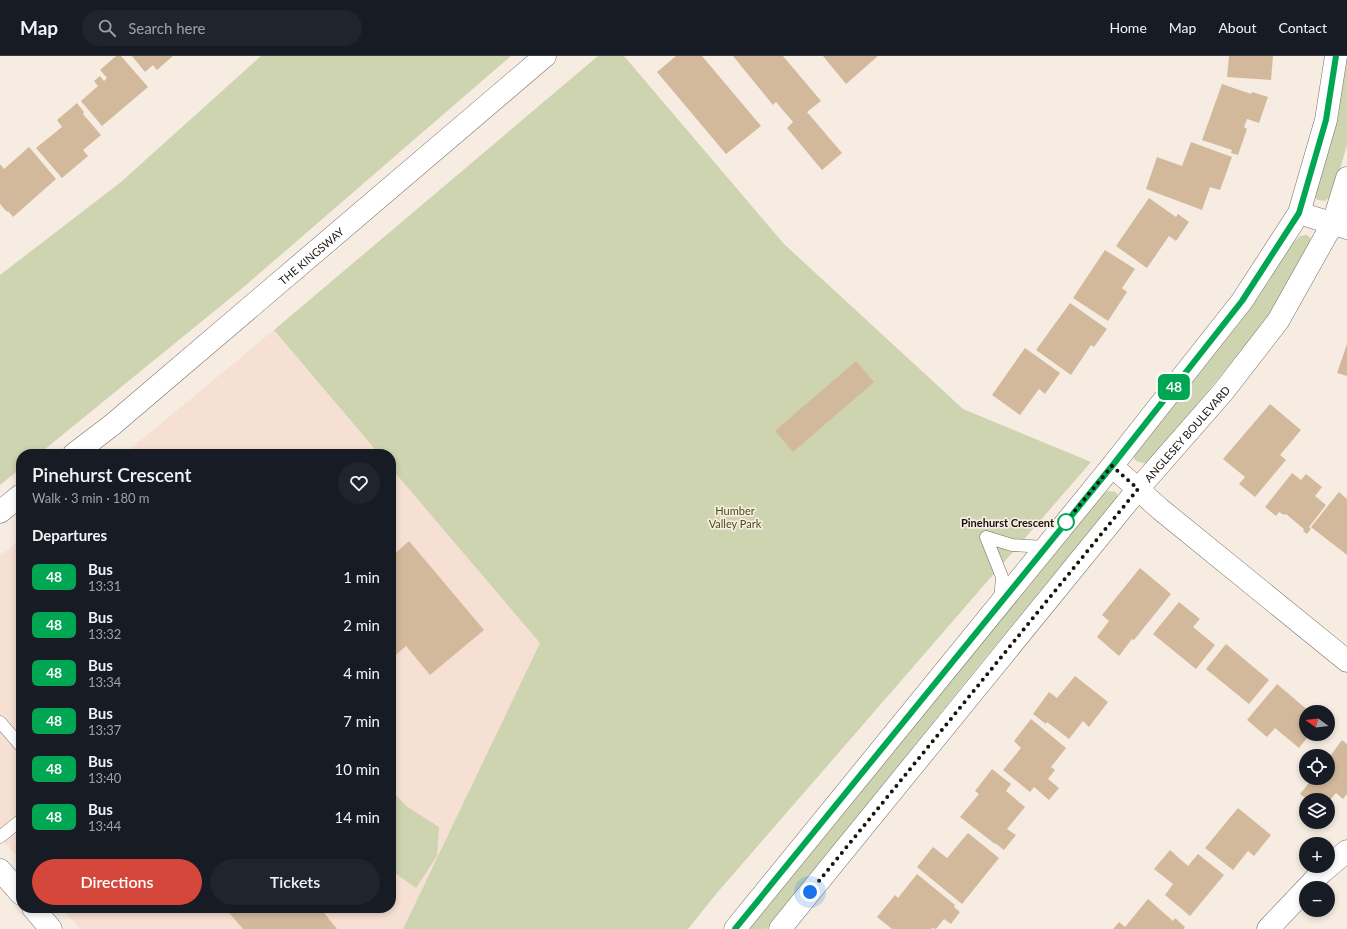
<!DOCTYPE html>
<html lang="en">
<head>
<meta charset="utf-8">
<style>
	:root { --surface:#171b24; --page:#20242c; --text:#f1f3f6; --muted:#9ea1a6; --line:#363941; --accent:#d5473a }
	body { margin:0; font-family:Lato,sans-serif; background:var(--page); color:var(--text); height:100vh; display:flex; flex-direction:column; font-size:15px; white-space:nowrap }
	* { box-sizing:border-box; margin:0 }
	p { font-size:13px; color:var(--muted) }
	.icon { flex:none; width:22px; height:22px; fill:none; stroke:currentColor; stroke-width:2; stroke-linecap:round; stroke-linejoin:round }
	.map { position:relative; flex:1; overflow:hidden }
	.drawer { position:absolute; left:16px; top:393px; width:380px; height:464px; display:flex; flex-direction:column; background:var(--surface); border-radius:16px; box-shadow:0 2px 6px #0003 }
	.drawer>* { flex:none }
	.badge { padding:0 8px; border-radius:6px; font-size:14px; line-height:26px }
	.needle { width:26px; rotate:285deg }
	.buttons { position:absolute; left:1299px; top:649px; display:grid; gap:8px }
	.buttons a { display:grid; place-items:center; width:36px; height:36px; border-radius:50%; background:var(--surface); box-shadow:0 2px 6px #0003; font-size:20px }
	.you { position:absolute; width:20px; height:20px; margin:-10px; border:3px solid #fff; border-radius:50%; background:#1a73e8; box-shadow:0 0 0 6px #1a73e833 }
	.map>.badge { position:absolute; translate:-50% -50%; box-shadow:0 0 0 2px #fff }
	h2 { padding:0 16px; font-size:15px; line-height:36px }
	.round { display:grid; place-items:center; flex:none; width:42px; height:42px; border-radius:21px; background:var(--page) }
	.head { display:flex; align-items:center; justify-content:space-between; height:68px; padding:0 16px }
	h1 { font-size:19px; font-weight:600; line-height:30px }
	.primary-button { display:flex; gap:8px; margin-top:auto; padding:8px 16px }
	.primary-button a { flex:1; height:46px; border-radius:24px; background:var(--accent); color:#fff; font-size:16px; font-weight:600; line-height:46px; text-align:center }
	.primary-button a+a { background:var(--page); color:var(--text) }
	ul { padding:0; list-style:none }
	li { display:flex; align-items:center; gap:12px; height:48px; padding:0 16px }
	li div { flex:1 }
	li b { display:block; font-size:15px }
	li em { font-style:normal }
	li .badge { min-width:44px; font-weight:700; text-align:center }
	header { display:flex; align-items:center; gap:24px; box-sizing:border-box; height:56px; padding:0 20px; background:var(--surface); border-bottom:1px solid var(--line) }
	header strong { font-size:19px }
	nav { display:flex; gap:22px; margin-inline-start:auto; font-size:14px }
	.search { width:280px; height:36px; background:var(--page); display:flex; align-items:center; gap:10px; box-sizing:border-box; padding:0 14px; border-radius:22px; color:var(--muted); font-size:15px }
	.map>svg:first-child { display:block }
	.education { fill:#f6dfd3 }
	.green { fill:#ced3b0 }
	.building { fill:#d3b99c }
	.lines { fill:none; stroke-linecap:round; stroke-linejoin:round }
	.service-casing { stroke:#786f65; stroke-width:13 }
	.minor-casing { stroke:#786f65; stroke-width:23 }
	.tertiary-casing { stroke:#786f65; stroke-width:23 }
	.service { stroke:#fff; stroke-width:12 }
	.minor { stroke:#fff; stroke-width:22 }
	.tertiary { stroke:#fff; stroke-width:22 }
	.line-casing { stroke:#fff; stroke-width:9 }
	.line { stroke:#00a651; stroke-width:6 }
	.walk { stroke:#171410; stroke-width:4; stroke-dasharray:0 7.2 }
	.stop-dot { fill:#fff; stroke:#00a651; stroke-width:2 }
	.labels { text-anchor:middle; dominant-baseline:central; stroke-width:3.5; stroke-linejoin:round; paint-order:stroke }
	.street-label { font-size:11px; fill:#171410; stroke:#f6ece1 }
	.park-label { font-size:11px; fill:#4a4e14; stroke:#f6ece1 }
	.stop-label { font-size:11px; font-weight:bold; fill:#171410; stroke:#f6ece1; text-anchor:end }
</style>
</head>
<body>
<header>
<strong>Map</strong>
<div class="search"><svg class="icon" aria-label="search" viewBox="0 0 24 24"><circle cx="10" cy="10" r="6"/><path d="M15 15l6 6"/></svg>Search here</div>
<nav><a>Home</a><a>Map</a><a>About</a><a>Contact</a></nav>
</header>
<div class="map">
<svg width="1347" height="873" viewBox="0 0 1347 873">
	<rect width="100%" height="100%" fill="#f6ece1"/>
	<path class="education" d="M274,274L379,398H124Z
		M391,412L540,587L403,873H80L62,852H391Z
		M21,483V805L0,780V500Z"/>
	<path class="green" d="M261,0H511L239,235L39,398H21V412L0,429V219L121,126Z
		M598,0H624L784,188L963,353L1091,406L716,838L688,873H403L540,587L391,412V398H379L274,274Z
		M1338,0H1347V89L1336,127L1331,140L1325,145L1318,144L1314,141Z
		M1306,179L1309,180L1311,184L1273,255L1255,279L1241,294L1155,401L1146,407C1140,407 1134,405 1133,400L1182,335L1239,268L1257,242L1290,190L1300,180Z
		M1108,435L1116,436L1118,441L975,614L767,873H741L1103,437Z
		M391,737L397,740L406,750L439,771L437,800L416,832L391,814Z"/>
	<path class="building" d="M116,0H121L148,31L102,70L81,45L98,30L94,25L100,20L104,25L107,22L100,14Z
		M132,0H173L157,14L153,9L145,16Z
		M676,0H702L761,70L726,98L657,16Z
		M733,0H783L821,45L807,56L842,97L822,114L787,72L793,66L776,46L773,49Z
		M823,0H878L846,28Z
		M1229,0H1273L1271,24L1227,21Z
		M1222,28L1251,38L1252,36L1268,41L1259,67L1247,63L1244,71L1247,73L1238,99L1231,97L1232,94L1202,84Z
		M77,47L84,56L83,58L101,79L83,94L88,100L62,122L36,92L62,71L57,64Z
		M1191,86L1232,101L1220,134L1210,131L1202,154L1146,133L1157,101L1182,110Z
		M29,91L56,123L13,161L8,155L7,156L0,148V108L4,113Z
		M1149,142L1176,161L1178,158L1189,166L1176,185L1169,180L1147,212L1116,190Z
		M1105,194L1135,213L1122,232L1127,236L1108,265L1073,242Z
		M1070,247L1107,273L1094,291L1091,289L1071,319L1036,294Z
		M1347,288V320L1337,317Z
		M1025,292L1060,317L1045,338L1039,333L1020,359L992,339Z
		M856,305L874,326L793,396L775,375Z
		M1270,348L1301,374L1280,399L1286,404L1255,441L1239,428L1245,421L1223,403Z
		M1292,417L1301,424L1306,418L1322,431L1315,440L1326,449L1309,471L1311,473L1307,478L1303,475L1304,473L1286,458L1284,459L1279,456L1276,460L1265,451Z
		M1339,436L1347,443V499L1311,471Z
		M409,485L484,574L430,619L406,590L391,603V501Z
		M1140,512L1171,538L1134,584L1132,583L1119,600L1097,581L1109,565L1102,559Z
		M1179,546L1200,563L1193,571L1215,589L1196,613L1153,578Z
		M1226,588L1269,624L1249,648L1206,613Z
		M1075,620L1108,646L1089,671L1083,665L1069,683L1047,666L1046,668L1033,658L1049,636L1057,642Z
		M1277,628L1310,656H1306V678H1310L1299,692L1275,672L1267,681L1247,664Z
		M1031,663L1066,692L1051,711L1055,714L1048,723L1059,732L1049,744L1034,731L1030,736L1003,714L1021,692L1014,685Z
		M1342,684L1347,688V738L1343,743L1336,737L1328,746V744H1308L1300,738L1313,722H1328V703Z
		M992,713L1011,728L1006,735L1025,751L1007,773L1016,779L1004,794L995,787V788L960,761L979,738L975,735Z
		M1238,752L1271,779L1254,800L1248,795L1233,814L1205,792Z
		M968,777L999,802L962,848L917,811L933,791L947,802Z
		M1170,794L1188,810L1198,798L1224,819L1190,860L1165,839L1173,828L1154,813Z
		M917,818L955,849L954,851L960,856L951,868L944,863L936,873L932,872L931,873H892L877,861L895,839L898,842Z
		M1148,843L1173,865L1175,862L1185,871L1184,873H1113L1119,866L1125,871Z
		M225,852H320L337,873H243Z"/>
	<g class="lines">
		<defs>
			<path id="service" d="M986,481L1002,521L1000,544
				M986,481L1012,489L1045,491
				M0,666L21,690
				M0,781L21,764"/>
			<path id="minor" d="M1299,157L1347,172
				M1112,410L1160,453L1347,605
				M0,814L21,838
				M33,852L51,873
				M1268,873L1321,817L1347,795"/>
			<g id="tertiary">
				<path id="s1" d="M74,398L112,369L545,0"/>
				<path d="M0,456L21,439"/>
				<path d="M735,873L1112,410L1242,245L1299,157L1326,64L1336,0"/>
				<path id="s2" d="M780,873L1138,433L1223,336L1278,265L1333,167L1347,122"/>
			</g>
		</defs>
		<use href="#service" class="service-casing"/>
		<use href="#minor" class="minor-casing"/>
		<use href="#tertiary" class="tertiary-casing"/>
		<use href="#service" class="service"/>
		<use href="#minor" class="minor"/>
		<use href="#tertiary" class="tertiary"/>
	</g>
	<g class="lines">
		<defs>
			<path id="line" d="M735,873L1112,410L1242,245L1299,157L1326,64L1336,0"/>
		</defs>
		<use href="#line" class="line-casing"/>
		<use href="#line" class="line"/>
		<path class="walk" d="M810,836L1138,433L1112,410L1064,468L1066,466"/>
	</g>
	<circle class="stop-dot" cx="1066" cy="466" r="8"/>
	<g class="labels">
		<g class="street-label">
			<text stroke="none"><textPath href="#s1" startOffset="309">THE KINGSWAY</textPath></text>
			<text stroke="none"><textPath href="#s2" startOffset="641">ANGLESEY BOULEVARD</textPath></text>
		</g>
		<g class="park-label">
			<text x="735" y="454">Humber<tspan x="735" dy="13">Valley Park</tspan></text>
		</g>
		<g class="stop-label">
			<text x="1054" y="466">Pinehurst Crescent</text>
		</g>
	</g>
</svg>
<div class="buttons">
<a><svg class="needle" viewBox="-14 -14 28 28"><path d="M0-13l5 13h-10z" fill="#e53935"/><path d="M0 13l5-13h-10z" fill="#9ea1a6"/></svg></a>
<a><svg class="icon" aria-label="locate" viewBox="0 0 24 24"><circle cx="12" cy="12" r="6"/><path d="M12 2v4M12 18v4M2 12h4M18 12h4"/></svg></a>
<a><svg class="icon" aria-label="layers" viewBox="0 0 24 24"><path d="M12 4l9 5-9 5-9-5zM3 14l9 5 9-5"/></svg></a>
<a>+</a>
<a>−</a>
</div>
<div class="you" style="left:810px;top:836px"></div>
<b class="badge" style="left:1174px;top:331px;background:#00a651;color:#fff">48</b>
<section class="drawer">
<div class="head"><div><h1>Pinehurst Crescent</h1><p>Walk · 3 min · 180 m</p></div><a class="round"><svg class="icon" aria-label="heart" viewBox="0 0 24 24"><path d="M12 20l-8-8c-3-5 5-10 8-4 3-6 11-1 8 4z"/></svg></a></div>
<h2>Departures</h2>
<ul>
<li><span class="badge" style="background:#00a651;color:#fff">48</span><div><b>Bus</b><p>13:31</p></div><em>1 min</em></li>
<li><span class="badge" style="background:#00a651;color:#fff">48</span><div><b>Bus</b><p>13:32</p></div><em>2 min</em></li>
<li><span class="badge" style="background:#00a651;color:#fff">48</span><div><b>Bus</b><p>13:34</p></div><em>4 min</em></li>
<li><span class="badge" style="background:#00a651;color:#fff">48</span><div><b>Bus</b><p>13:37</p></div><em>7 min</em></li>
<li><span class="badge" style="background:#00a651;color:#fff">48</span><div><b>Bus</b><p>13:40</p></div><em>10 min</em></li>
<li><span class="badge" style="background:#00a651;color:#fff">48</span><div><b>Bus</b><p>13:44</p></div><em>14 min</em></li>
</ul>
<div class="primary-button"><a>Directions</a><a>Tickets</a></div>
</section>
</div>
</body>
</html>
